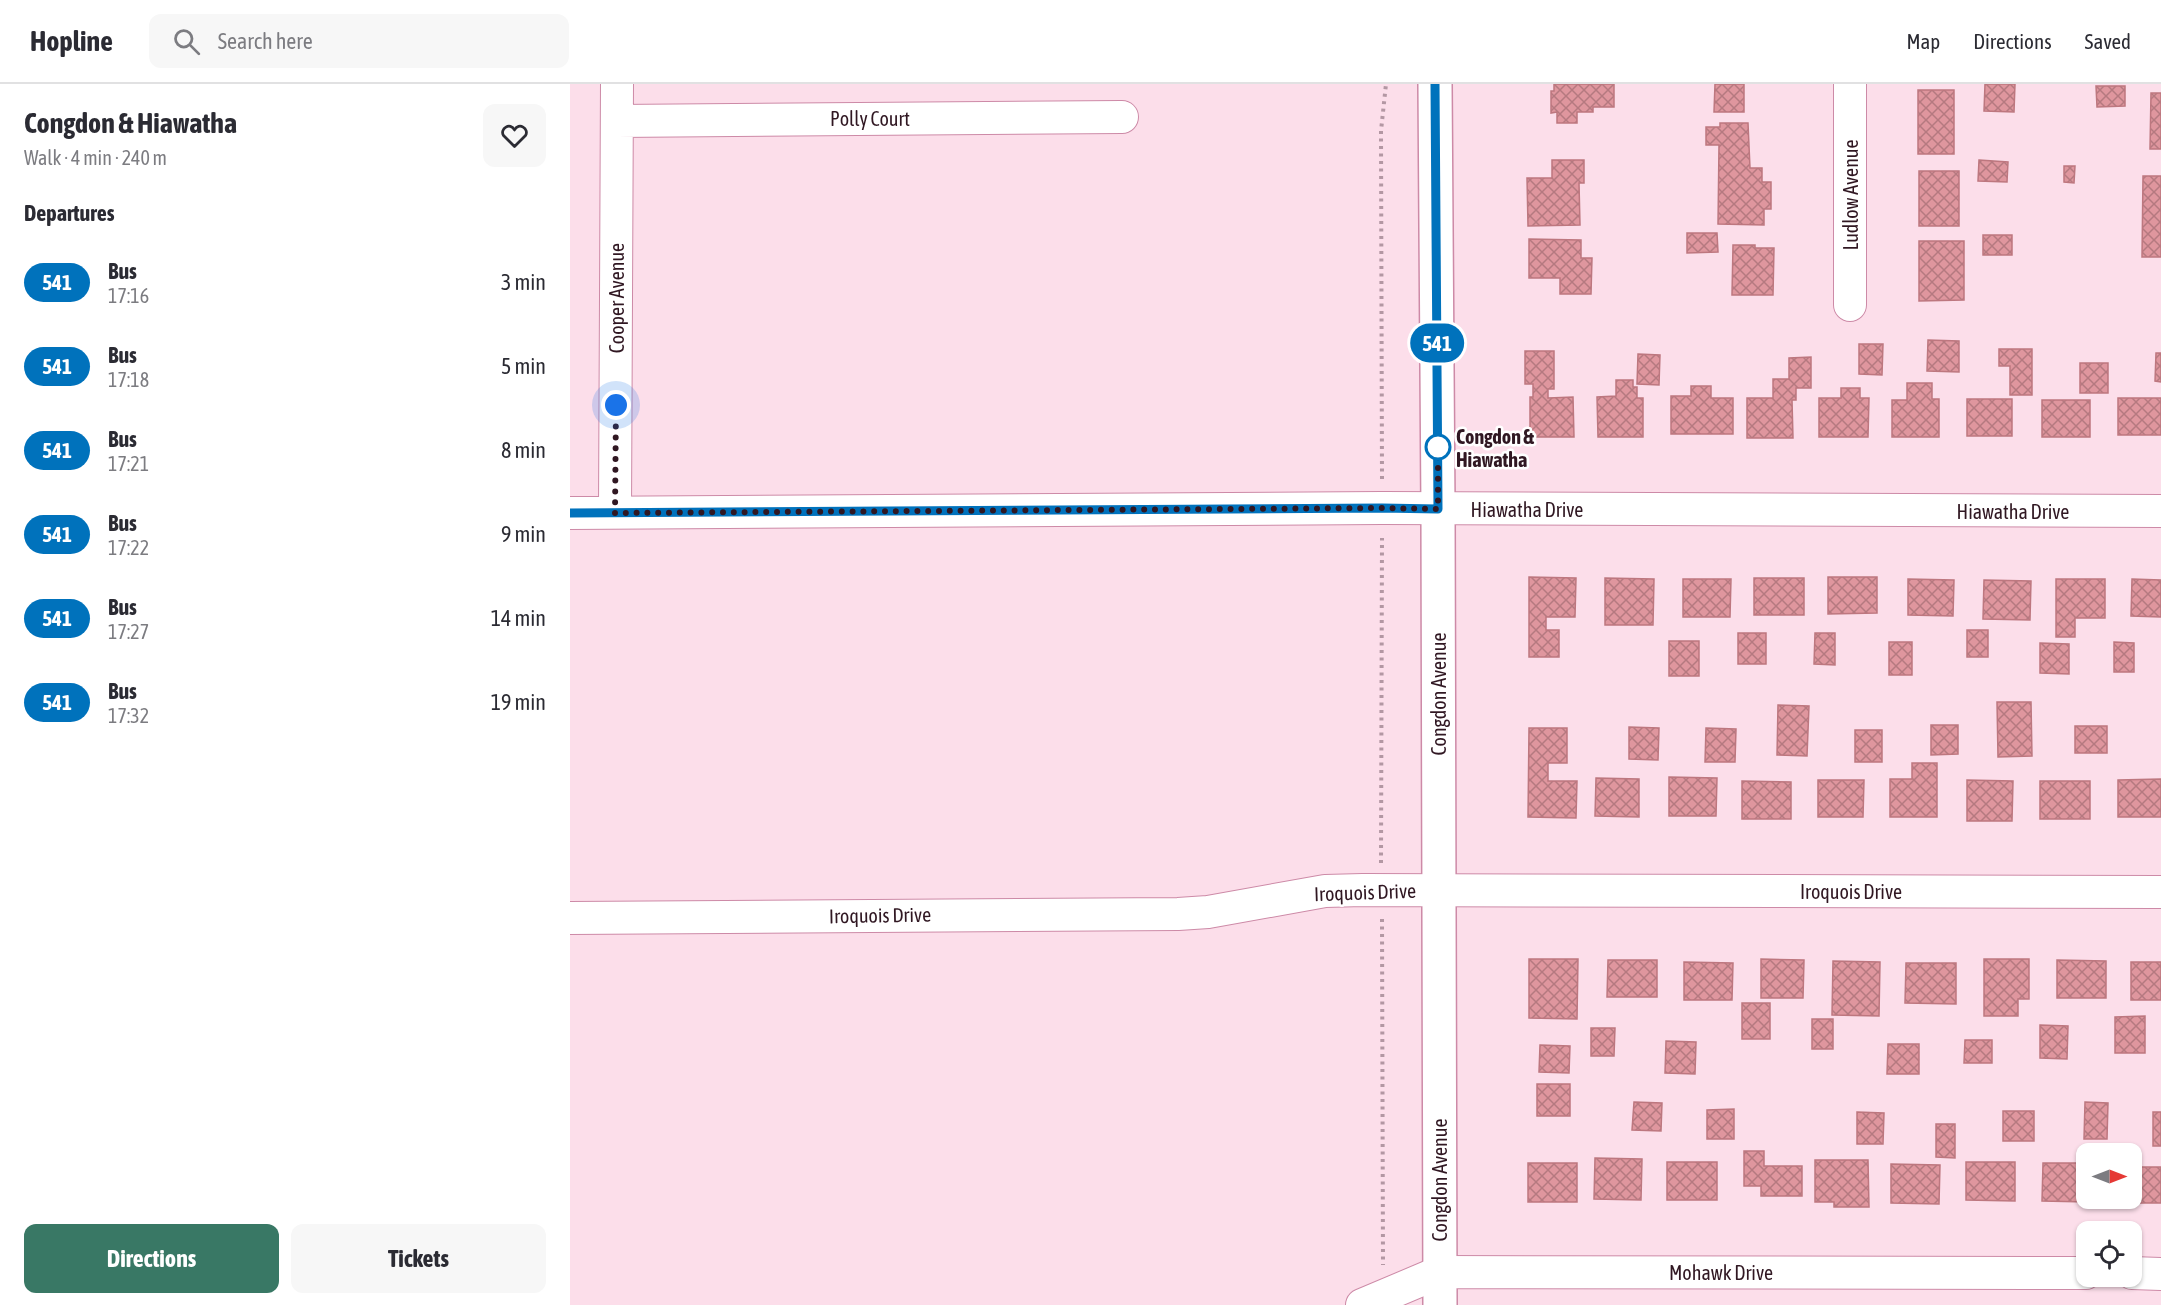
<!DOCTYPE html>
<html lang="en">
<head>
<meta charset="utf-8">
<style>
	:root { --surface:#fff; --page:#f7f7f7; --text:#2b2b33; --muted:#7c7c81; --line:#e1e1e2; --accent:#397865 }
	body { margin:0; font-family:"Asap Condensed",sans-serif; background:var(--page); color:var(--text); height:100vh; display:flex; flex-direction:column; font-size:22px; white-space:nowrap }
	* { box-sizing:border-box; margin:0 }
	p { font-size:20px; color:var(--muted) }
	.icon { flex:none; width:33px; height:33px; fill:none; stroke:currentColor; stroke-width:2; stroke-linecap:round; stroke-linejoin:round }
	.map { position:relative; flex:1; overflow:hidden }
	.panel { display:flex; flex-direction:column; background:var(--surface); width:570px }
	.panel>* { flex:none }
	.badge { padding:0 12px; border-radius:20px; font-size:21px; line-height:39px }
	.needle { width:39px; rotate:90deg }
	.tools { position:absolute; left:1506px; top:1059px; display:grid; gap:12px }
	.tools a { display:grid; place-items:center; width:66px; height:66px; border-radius:12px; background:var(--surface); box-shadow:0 2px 4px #0004; font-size:30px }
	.you { position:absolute; width:30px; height:30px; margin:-15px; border:4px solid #fff; border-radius:50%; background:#1a73e8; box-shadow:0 0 0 9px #1a73e833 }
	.map>.badge { position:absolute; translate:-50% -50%; box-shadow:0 0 0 3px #fff }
	h2 { padding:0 24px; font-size:22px; line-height:54px }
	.round { display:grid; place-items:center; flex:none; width:63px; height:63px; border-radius:12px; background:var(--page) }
	.head { display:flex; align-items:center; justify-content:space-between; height:102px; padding:0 24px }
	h1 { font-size:28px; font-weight:700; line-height:45px }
	.action { display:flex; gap:12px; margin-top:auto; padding:12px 24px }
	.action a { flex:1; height:69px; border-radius:12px; background:var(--accent); color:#fff; font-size:24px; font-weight:700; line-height:69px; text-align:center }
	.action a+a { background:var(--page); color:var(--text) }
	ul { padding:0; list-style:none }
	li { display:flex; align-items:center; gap:18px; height:84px; padding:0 24px }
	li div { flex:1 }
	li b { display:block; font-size:22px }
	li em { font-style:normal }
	li .badge { min-width:66px; font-weight:700; text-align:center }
	header { display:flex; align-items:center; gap:36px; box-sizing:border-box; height:84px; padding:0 30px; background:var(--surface); border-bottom:2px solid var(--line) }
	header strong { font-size:28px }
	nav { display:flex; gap:33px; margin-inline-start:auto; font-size:21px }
	.search { width:420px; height:54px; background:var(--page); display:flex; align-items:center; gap:15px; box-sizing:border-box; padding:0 21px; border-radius:12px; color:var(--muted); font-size:22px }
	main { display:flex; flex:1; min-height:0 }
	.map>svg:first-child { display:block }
	.building { fill:url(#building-cross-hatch); stroke:#bd777f; stroke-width:1.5 }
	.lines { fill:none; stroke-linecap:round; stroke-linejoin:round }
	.street-casing { stroke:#cd8aa7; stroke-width:34 }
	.secondary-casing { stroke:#cd8aa7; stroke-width:36 }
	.path { stroke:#b397a3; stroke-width:4; stroke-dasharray:3 4.5; stroke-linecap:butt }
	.street { stroke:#fff; stroke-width:32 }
	.secondary { stroke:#fff; stroke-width:33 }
	.line-casing { stroke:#fff; stroke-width:14 }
	.line { stroke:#0072bc; stroke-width:9 }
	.walk { stroke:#301722; stroke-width:6; stroke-dasharray:0 10.8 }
	.stop-dot { fill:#fff; stroke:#0072bc; stroke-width:3 }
	.labels { text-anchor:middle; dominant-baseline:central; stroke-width:5; stroke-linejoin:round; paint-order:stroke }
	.street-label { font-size:20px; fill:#301722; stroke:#fff }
	.stop-label { font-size:20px; font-weight:bold; fill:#301722; stroke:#fff; text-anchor:start }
</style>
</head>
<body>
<header>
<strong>Hopline</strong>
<div class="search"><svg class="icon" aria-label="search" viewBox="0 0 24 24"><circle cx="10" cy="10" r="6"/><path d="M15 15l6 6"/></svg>Search here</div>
<nav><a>Map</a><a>Directions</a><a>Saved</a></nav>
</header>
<main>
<section class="panel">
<div class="head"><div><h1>Congdon &amp; Hiawatha</h1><p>Walk · 4 min · 240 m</p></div><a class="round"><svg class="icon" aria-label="heart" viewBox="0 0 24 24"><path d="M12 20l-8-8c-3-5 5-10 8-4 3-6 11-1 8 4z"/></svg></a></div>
<h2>Departures</h2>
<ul>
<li><span class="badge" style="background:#0072bc;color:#fff">541</span><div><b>Bus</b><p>17:16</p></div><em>3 min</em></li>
<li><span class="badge" style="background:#0072bc;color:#fff">541</span><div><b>Bus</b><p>17:18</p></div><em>5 min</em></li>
<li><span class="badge" style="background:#0072bc;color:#fff">541</span><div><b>Bus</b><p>17:21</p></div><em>8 min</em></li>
<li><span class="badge" style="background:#0072bc;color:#fff">541</span><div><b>Bus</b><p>17:22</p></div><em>9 min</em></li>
<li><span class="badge" style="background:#0072bc;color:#fff">541</span><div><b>Bus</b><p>17:27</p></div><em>14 min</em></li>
<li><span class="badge" style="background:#0072bc;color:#fff">541</span><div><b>Bus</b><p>17:32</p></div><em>19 min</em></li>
</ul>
<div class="action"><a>Directions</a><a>Tickets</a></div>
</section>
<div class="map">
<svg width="1591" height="1221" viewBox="0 0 1591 1221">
	<defs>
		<pattern id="building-cross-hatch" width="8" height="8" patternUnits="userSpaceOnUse" patternTransform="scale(1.5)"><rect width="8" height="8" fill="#df969e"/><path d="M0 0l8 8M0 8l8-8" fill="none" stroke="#b57980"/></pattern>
	</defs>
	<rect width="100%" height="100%" fill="#fcdeea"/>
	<path class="building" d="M984,0H1044V23H1023V28H1007V39H987V28L981,29V7H984Z
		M1145,0H1174V28H1144Z
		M1415,0H1445L1444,28L1414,27Z
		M1526,2H1555V22L1527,23Z
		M1348,6H1384V70H1348Z
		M1581,9H1591V65H1580Z
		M1150,39H1178L1180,84H1192V98H1201V125H1194V141L1148,140L1149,61H1136V43H1150Z
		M982,76H1014V99H1009L1010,141L958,142L957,94H982Z
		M1409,76L1438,78L1437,98L1408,97Z
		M1494,82H1505L1504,99L1494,98Z
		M1349,87H1389V142H1349Z
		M1573,92H1591V173H1572Z
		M1117,149H1147L1148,168L1117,169Z
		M1413,151H1442V171H1413Z
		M959,155L1011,156V174H1022L1021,210H990V194H959Z
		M1349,157H1394V216L1349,217Z
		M1163,161H1185V164H1204L1203,211H1162Z
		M1358,256L1389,257V288L1357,287Z
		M1289,260H1313L1312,291L1289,290Z
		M1429,265H1462V311H1440V282H1429Z
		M955,267H984V305H978V314L1003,313L1004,353H960V313H963V300H955Z
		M1586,269H1591V298L1585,297Z
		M1068,270L1090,271L1089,301L1067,300Z
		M1241,273V304H1226V316H1222L1223,354H1177V314H1203V295H1219V274Z
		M1510,279H1538V309H1510Z
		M1046,296H1063V303H1067V314H1073V353H1028L1027,313L1046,312Z
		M1337,299H1362V315H1369V353H1322V316H1337Z
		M1121,302H1141V314H1163V350H1101V312H1121Z
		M1271,304H1290V314H1299L1298,353H1249V314H1271Z
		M1548,314H1591V351H1548Z
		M1397,315H1442V352H1397Z
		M1472,316H1520V353H1472Z
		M959,493L1006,494L1005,533H976V546H989V573H959Z
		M1258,493H1307V529L1258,530Z
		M1035,494L1084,495L1083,541H1035Z
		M1184,494H1234V531H1184Z
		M1113,495H1161L1160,533H1113Z
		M1338,495L1384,496L1383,532L1338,531Z
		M1486,495H1535V534H1505V553H1486Z
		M1562,495L1591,496V533L1561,532Z
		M1414,496L1461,497L1460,536L1413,535Z
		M1397,546H1418V573H1397Z
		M1168,549H1196V580H1168Z
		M1245,549H1265V581L1244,580Z
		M1099,557H1129V592H1099Z
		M1319,558H1342V591H1319Z
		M1544,558L1564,559V588H1544Z
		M1470,559L1499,560V590L1470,589Z
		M1427,618H1461L1462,672L1428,673Z
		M1208,621L1239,622L1237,672L1207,671Z
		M1361,641H1388V670L1361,671Z
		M1505,642H1537V669H1505Z
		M1059,643L1089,644L1088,676L1059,675Z
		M959,644H997V679H978V697H1007L1006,734L958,733Z
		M1136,644L1166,645L1165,678H1135Z
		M1285,646H1312V678H1285Z
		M1342,679H1367V733H1320V695H1342Z
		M1099,693L1147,694L1146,732H1099Z
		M1026,694L1069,695V733L1025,732Z
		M1591,695V733H1548V696Z
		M1248,696H1294L1293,733H1248Z
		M1397,696L1443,697L1442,737H1397Z
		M1172,697L1221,698V735H1172Z
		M1470,697H1520V735H1470Z
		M959,875H1008L1007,935L959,934Z
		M1191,875L1234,876L1233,914H1191Z
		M1414,875H1459V915H1448V932H1414Z
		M1038,876H1087V913H1037Z
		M1487,876L1536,877V914H1487Z
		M1263,877L1310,878L1309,932L1262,931Z
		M1114,878L1163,879L1162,916H1114Z
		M1561,878H1591V916H1561Z
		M1336,879H1386V920L1335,919Z
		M1172,919H1200V955H1172Z
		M1575,932V969H1545V933Z
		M1242,935H1263V965H1242Z
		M1470,941L1498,942L1497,975L1470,974Z
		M1021,944H1045L1044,972H1021Z
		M1395,956H1422V979H1394Z
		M1096,957L1126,958L1125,990L1095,989Z
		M1318,960H1349V990H1317Z
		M970,961L1000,962L999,989L969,988Z
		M967,1000H1000V1032H967Z
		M1064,1018L1092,1019L1091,1047L1062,1046Z
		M1515,1018L1538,1019L1537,1055H1514Z
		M1164,1025V1055H1137V1026Z
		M1433,1027H1464V1057H1433Z
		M1287,1028L1314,1029L1313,1060H1287Z
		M1583,1028H1591V1062H1583Z
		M1366,1040H1385V1074L1366,1073Z
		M1174,1067H1194V1082H1232V1112H1191V1102H1174Z
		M1025,1074L1072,1075L1071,1116L1024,1115Z
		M1245,1076H1298L1299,1123H1264V1118H1245Z
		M1097,1078H1147V1116H1097Z
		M1396,1078H1445V1117L1396,1116Z
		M958,1079H1007V1118H958Z
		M1473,1079H1516L1517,1118L1472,1117Z
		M1321,1080L1370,1081L1369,1120L1321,1119Z
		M1562,1083H1591V1119H1547V1114H1562Z"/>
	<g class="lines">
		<defs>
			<path id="street" d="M1280,0V221
				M47,37L552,33
				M45,428L47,0
				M0,429L812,424L1591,427
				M0,834L608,830L638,828L755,807L793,806L1591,808
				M1562,1189L1591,1190
				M792,1221L870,1188L1516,1189"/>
			<path id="secondary" d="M865,0L868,425L870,1221"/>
		</defs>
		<use href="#street" class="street-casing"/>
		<use href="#secondary" class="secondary-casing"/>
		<path class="path" d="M812,395L811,47L816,0
			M811,779L812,454
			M812,835L813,1181"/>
		<use href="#street" class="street"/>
		<use href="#secondary" class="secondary"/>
	</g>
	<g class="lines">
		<defs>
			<path id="line" d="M0,429L812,424L868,425L865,0"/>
		</defs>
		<use href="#line" class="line-casing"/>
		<use href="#line" class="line"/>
		<path class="walk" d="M46,321L45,429L812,424L868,425V363"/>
	</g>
	<circle class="stop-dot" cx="868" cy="363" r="12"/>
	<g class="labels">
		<g class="street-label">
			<text x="300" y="34">Polly Court</text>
			<text transform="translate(1280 111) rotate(-90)">Ludlow Avenue</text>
			<text transform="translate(46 214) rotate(-90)">Cooper Avenue</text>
			<text x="957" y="425">Hiawatha Drive</text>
			<text x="1443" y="427">Hiawatha Drive</text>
			<text transform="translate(868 610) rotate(-90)">Congdon Avenue</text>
			<text x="1281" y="807">Iroquois Drive</text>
			<text transform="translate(795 808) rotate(-2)">Iroquois Drive</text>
			<text transform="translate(310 831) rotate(-1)">Iroquois Drive</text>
			<text transform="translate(869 1096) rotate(-90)">Congdon Avenue</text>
			<text x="1151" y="1188">Mohawk Drive</text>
		</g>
		<g class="stop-label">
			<text x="886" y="352">Congdon &amp;<tspan x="886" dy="23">Hiawatha</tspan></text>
		</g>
	</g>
</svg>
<div class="tools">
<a><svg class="needle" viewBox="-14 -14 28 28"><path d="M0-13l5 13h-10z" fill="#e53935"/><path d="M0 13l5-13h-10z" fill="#7c7c81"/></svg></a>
<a><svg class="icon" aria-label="locate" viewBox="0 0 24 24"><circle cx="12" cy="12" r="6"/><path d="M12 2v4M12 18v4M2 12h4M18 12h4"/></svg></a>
</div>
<div class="you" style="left:46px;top:321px"></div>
<b class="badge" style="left:867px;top:259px;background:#0072bc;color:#fff">541</b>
</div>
</main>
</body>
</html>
